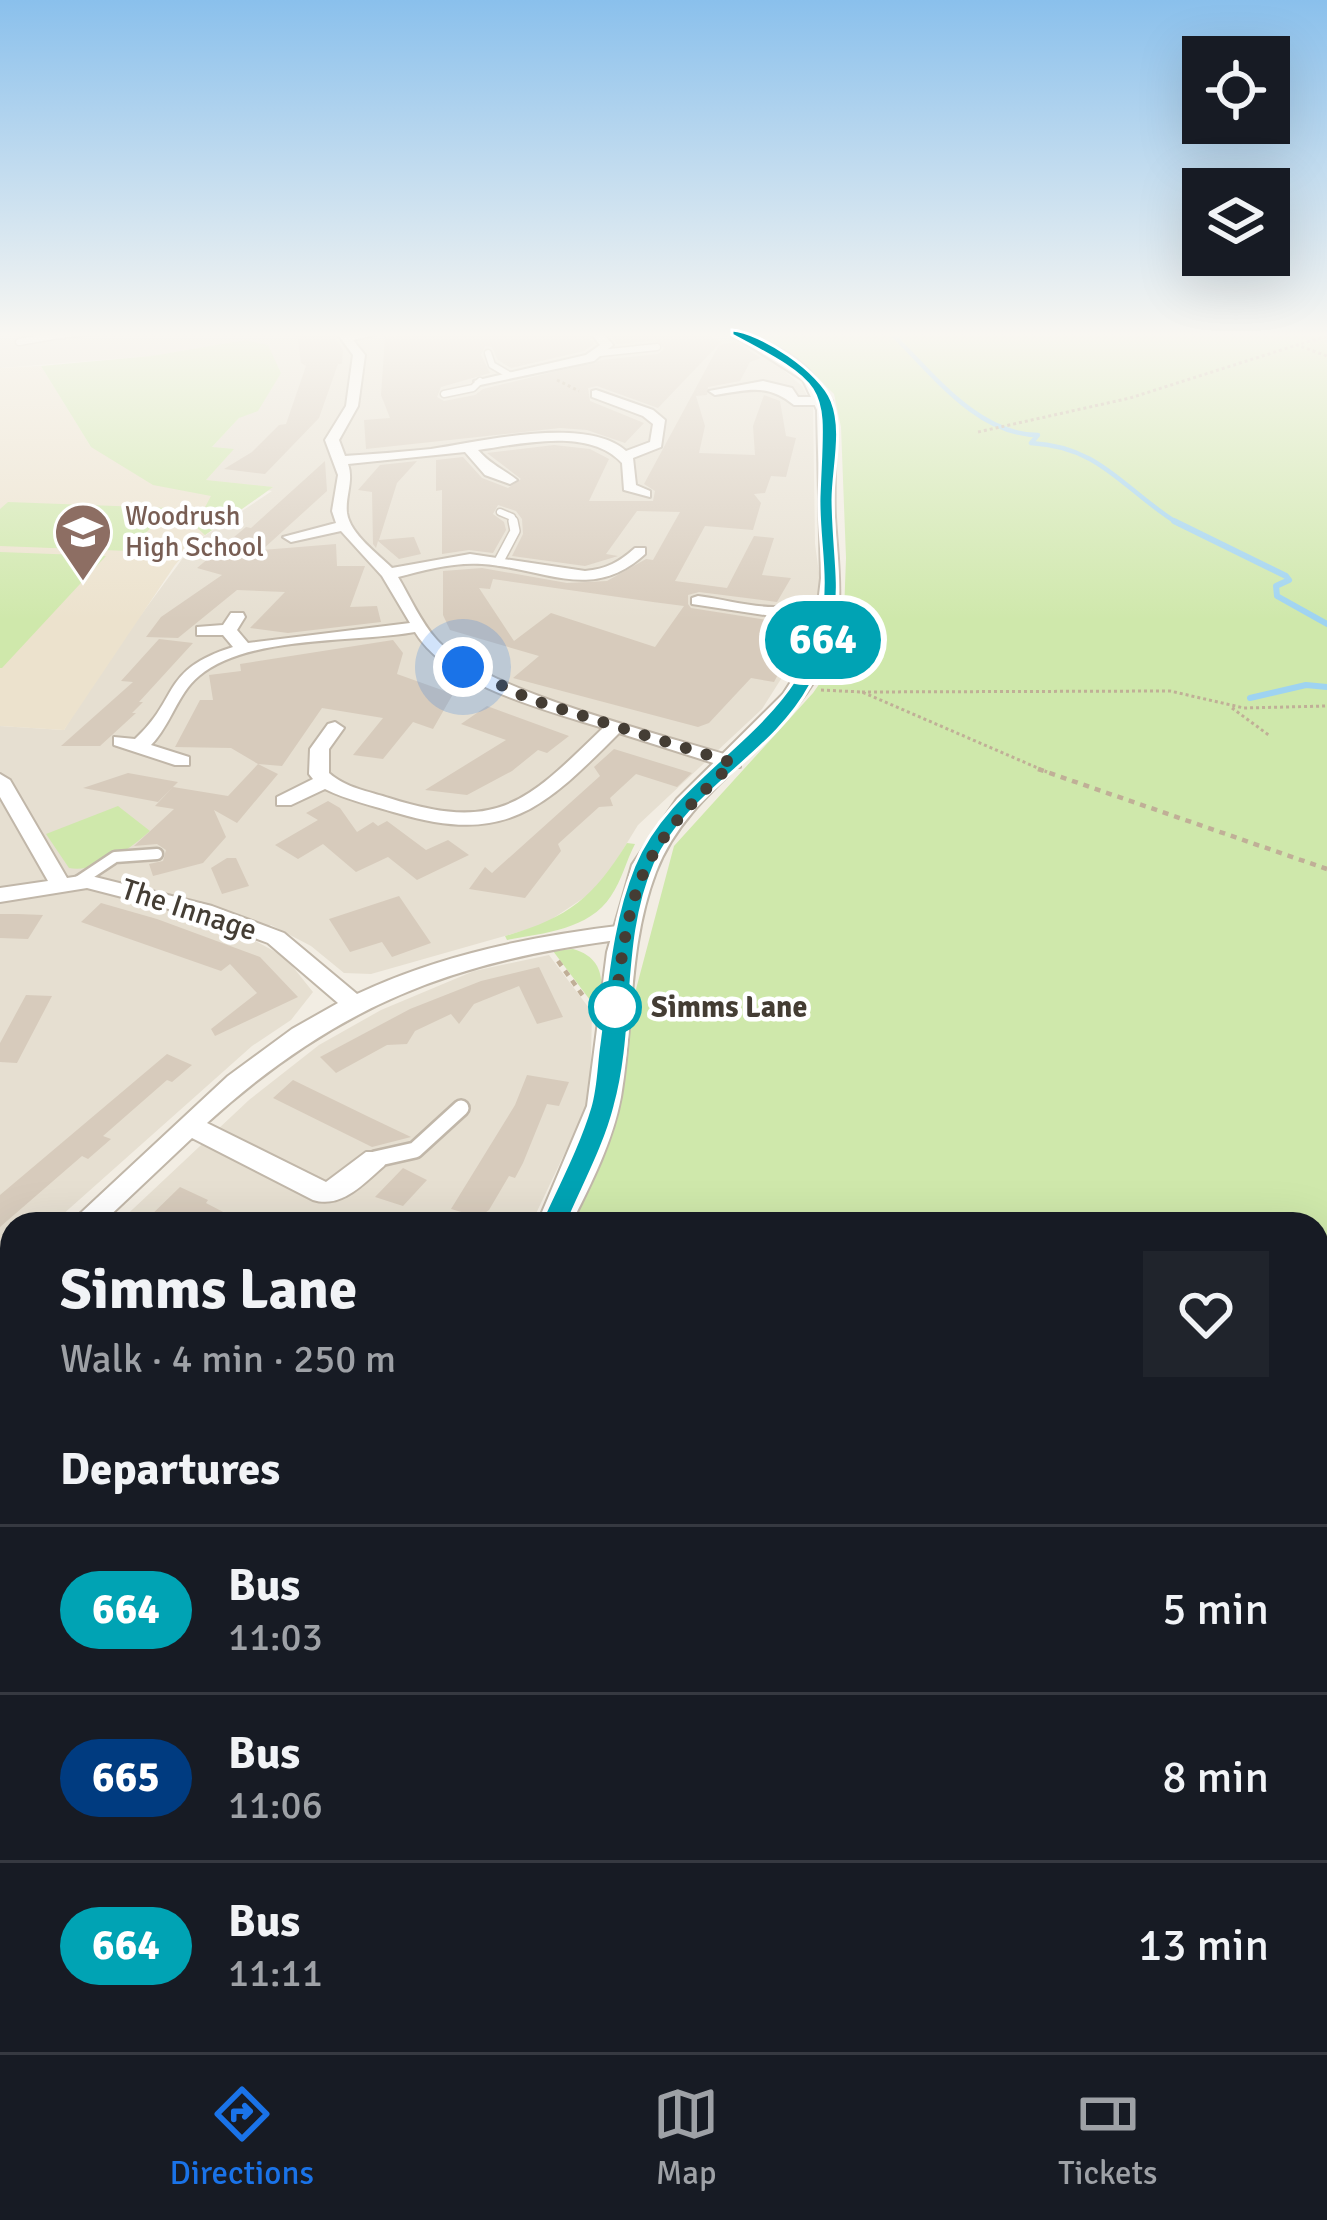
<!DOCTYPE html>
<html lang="en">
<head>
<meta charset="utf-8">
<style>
	:root { --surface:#171b24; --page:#20242c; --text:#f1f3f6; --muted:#9ea1a6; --line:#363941; --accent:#1a73e8 }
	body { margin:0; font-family:Signika,sans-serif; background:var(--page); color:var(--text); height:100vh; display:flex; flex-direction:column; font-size:45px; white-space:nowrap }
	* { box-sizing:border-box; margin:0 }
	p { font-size:39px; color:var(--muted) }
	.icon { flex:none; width:66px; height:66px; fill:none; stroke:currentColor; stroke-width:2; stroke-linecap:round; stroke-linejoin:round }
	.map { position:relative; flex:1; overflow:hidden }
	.details { position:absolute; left:0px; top:1212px; width:1329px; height:840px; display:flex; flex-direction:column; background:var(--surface); border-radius:36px 36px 0 0; box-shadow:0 12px 48px #0002 }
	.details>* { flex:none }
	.badge { padding:0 24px; border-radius:39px; font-size:42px; line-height:78px }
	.controls { position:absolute; left:1182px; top:36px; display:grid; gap:24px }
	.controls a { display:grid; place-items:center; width:108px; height:108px; border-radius:0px; background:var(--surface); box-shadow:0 12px 48px #0002; font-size:60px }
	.you { position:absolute; width:60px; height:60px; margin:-30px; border:9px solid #fff; border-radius:50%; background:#1a73e8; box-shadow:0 0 0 18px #1a73e833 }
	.map>.badge { position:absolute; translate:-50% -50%; box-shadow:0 0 0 6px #fff }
	h2 { padding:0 60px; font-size:45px; line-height:108px }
	.round { display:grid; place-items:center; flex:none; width:126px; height:126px; border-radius:0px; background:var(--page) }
	.summary { display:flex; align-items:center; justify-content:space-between; height:204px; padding:0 60px }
	h1 { font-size:57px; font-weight:800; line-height:90px }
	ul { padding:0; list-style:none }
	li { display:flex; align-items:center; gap:36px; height:168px; padding:0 60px; border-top:3px solid var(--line) }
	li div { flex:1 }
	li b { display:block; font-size:45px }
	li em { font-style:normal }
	li .badge { min-width:132px; font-weight:700; text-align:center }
	.tabs { display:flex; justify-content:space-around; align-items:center; height:168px; border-top:3px solid var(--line); background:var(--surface); font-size:33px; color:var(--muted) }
	.tabs a { display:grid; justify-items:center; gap:6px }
	.tabs .selected { color:var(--accent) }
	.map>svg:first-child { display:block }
	.residential { fill:#e6dfd1 }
	.education { fill:#ece2cd }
	.green { fill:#cfe8ab }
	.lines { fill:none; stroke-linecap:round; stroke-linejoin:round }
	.stream-far1 { stroke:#9ed3f1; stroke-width:4.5 }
	.stream { stroke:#9ed3f1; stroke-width:6 }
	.building { fill:#d7cbbc; fill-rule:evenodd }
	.service-far4-casing { stroke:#c1b7a9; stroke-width:9 }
	.service-far3-casing { stroke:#c1b7a9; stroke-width:12 }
	.service-far2-casing { stroke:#c1b7a9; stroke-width:15 }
	.service-far1-casing { stroke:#c1b7a9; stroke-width:20 }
	.service-casing { stroke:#c1b7a9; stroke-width:22 }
	.minor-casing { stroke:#c1b7a9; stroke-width:4 }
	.tertiary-casing { stroke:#c1b7a9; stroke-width:4 }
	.path-far2 { stroke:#c0af97; stroke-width:3; stroke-dasharray:3 3; stroke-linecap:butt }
	.path-far1 { stroke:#c0af97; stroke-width:4.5; stroke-dasharray:6 6; stroke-linecap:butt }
	.path { stroke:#c0af97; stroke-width:8; stroke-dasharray:9 9; stroke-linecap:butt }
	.service-far4 { stroke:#fff; stroke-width:6 }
	.service-far3 { stroke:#fff; stroke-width:9 }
	.service-far2 { stroke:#fff; stroke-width:10 }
	.service-far1 { stroke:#fff; stroke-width:15 }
	.service { stroke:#fff; stroke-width:18 }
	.minor { fill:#fff; fill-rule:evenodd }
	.tertiary { fill:#fff; fill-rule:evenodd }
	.line { fill:#00a3b4; stroke:#fff; stroke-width:3 }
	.walk { stroke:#443d34; stroke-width:12; stroke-dasharray:0 21.6 }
	.stop-dot { fill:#fff; stroke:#00a3b4; stroke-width:6 }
	.labels { text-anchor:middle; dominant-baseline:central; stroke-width:9; stroke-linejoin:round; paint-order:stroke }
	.far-education-label { font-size:27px; fill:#785e54; stroke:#fff; text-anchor:start }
	.street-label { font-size:30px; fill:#443d34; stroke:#fff }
	.stop-label { font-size:30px; font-weight:bold; fill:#443d34; stroke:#fff; text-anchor:start }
</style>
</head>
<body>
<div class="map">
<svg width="1327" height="2052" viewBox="0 0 1327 2052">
	<rect width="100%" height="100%" fill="#f2ede3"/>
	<path class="residential" d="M0,332H725L755,346L802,386L813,407L815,544L821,588L807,638L762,709L638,825L600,887L543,925L371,974L344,973L311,946L271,925L250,938L285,957L313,992L291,1020L252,1046L52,1224H12V1261L0,1272V726L64,730L104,665L194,543L272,491L205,480L233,450L211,448L281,373L276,363L245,340L151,356L0,368Z
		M549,955L592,1012L590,1100L531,1224H117L249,1100L319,1045L381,1010L474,971Z
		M12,1322V2040H53L46,2052H0V1333Z
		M152,2040H282L279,2052H145Z"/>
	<path class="education" d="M41,366L91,447L234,449L206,480L273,487L194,543L175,565L64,730L0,726V368Z"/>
	<path class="green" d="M745,332H1327V2052H279L282,2040H1317V1224H563L622,1042L674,846L813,693L834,663L844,613L846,558L841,427L834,394L805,365Z
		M245,340L268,345L281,373L258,411L239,418L212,447L234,449L206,480L273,487L205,535L195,526L211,496L153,485L91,447L41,366L151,356Z
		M8,502L169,508L129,551L0,546V509Z
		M0,552L106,556L2,668H0Z
		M118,806L150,831C130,849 97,873 69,868L46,834Z
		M627,843L635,844C626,861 622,880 611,896C589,930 543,933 507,940L505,936C568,918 593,898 627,843Z
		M573,949C605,958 604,983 599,1012L553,951Z"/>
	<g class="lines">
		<path class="stream-far1" d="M890,332C931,372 977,435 1038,435L1031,443C1102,447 1123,490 1179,524"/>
		<path class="stream" d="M1174,521L1286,576L1289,580L1276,586L1277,596L1327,624
			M1250,698L1306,685L1327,687"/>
	</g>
	<path class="building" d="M297,332H332L343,350L342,364H338L319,418L265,474L224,469L252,452L279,425L286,424L306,366L301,363Z
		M586,332L594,344L584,351L511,368L498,360L492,347L485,346L481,355L490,373L441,387L437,397L444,401L475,395L483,389L602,360L658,354L664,349L657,340L617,344L608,332H700L721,342L658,408L597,386L588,388L590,401L644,423L625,443L587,430L560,428L366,449L364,420L390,418L381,395L385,337Z
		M735,342L761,358L750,362L740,381L708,387L707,395L696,396L705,426L699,453L755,455L753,426L764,395L780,401L786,436L796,438L786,477L771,476L765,493L754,494L761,503L753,530L705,526L675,581L727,588L754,536L774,538L762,575L791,578L777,602L699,592L688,595V604L691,608L767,620L759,634L790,639L786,647L792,648L774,682L751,678L709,723L698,727L513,678L539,656L450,630L443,615V571L482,568L567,583L607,581L646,559L653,560L680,512L637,511L606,554L618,556L585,566L512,556L523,534L522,519L516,511L498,505L493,514L504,522L506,530L493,553L469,550L442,554V490L436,491V460L463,457L482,478L508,488L521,479L487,453L554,445L590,449L609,459L589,501H653L655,491L644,484L719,345ZM493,579L653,602L684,606L655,647L551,613L514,641L479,588L490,589Z
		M325,461L327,491L262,550L336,544L337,566H365L350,607L377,606L381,622L288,633L250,628L285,592L237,590L178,638L146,637L161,617L222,575L197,568L246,527L251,528Z
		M417,461L397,483L379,540L414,537L421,554L399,559L378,541L376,548L373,544L372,492L358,490L380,465Z
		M159,639L193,643L139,702H143L132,713H136L100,746H61L133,682L121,681Z
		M393,640L403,653L397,674L453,694L433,729L413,722L383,759L353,755L383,718L322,708L282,766L258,764L231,748L175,747L200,700H213L209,675L241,671L240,664Z
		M487,706L569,736L547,753L538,750L512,771L467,795L425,790L506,740L461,724Z
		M614,749L692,773L677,787L636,774L610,798L613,806L599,807L558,844L561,851L525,898L469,889L485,867L492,873L600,776L594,767Z
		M258,764L278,774L237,823L214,810L226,837L203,863L153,876L149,864L163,861L166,850L157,844L134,846L174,809L155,806L173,787L228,796Z
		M128,773L178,782L158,802L83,788Z
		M328,801L340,808L357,832L373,822L378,826L387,821L426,850L448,840L469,855L417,880L388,857L356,872L323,844L298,859L275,845L318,820L306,813Z
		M227,858H236L249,886L222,894L211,868Z
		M399,896L431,943L392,957L382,942L350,952L329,919Z
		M101,903L157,919L260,957L298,997L215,1036L211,1029L257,993L230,964L221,971L81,922Z
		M0,914H18L43,915L28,939L0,938Z
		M539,967L563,1017L537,1024L519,986L474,1004L459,1024L451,1014L415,1031L407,1044L387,1045L336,1073L320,1057L410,1009L481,981Z
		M26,995L52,996L17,1063L0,1062V1043Z
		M167,1054L192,1065L172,1082L167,1080L103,1136L111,1139L88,1159L82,1156L0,1227V1195Z
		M527,1075L569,1082L559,1106L547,1104L523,1163L515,1178L509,1176L489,1210L479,1217L451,1209L515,1105Z
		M293,1080L369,1117L411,1137L372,1147L273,1098Z
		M403,1168L427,1180L403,1206L375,1197Z
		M180,1187L208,1200L206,1203L246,1224H142Z"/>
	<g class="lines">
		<defs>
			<path id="service-far4" d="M19,342L59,335
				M488,353L492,365L509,375
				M600,353L657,347
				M444,394L473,388L480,381
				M500,512L512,517L514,524"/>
			<path id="service-far3" d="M499,561L515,531L513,521"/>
			<path id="service-far2" d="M79,881L115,857L157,854"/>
			<path id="service-far1" d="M375,1159L415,1150L461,1108"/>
			<path id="service" d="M0,1658L8,1650"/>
			<path id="minor" d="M111,332L59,338L53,335L55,332Z
				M336,332H387L353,340L365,355L358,406L339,440L345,456C373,454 402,452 431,449C479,442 587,415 626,451L650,442L653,424L643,416L592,397V391L596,390L653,410L665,420L661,447L633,458L636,485L650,491V497L624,490L622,463C589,427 521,444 478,450C490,464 503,469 517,480L510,484L485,475L465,452L348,464C354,481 345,496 347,513C350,534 378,554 392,568L470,554L585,571C607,569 619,562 635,548H645V554C592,603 544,568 482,564C454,562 425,570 398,577C410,597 421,623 437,640C484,692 668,736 740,759V767H726L619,733C545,807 507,846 397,813C373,806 347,800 325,789L291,805H277V797L313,779L309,774L310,749L328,724L335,722L344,728L329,749V773C346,788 368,791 389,798C498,833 527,802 603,728C546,710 448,686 415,632C354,643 247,635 199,676C177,694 171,725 151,745L189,757V765H175L114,745V737L135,739C180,698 160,670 233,647L223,635H197V627L223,625L231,613H243L245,617L237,630L248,643L410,623L382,576L341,531L291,542L283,537L336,523L332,511L338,475L325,440L346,406L353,355Z
				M590,332H602L613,345L594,361L480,385L474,381L586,355L600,345Z
				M763,381L792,388L798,397H826L832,401L826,405H794C767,383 749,390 715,395L709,391Z
				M698,596C723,599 749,607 774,607C797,606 817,594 838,608L830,613L802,610L778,617L692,604V598Z
				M0,774L10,780L67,878L87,875L212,906L284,933L357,994C442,954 533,936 625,925L636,932L625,939C453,960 336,1006 207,1123L326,1182L366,1152H384L388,1159L384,1166C364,1183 342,1209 313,1200L192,1138L101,1224H69L228,1076L292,1029L338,1003L268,943L196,916L87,888L0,902V888L48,881L0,797Z
				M12,1277V1307L0,1312V1282Z
				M0,1412L12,1417V1447L0,1442Z"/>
			<path id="tertiary" d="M728,332C751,332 767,342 787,353C850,391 832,454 835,517C838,570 848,619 822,668C780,747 688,788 656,872C628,945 634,1021 621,1097C613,1141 591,1184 571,1224H537L587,1106L607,952L632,865L677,799L783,694L801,666L815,629L821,578L817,410L803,380Z
				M91,2040H146L141,2052H86Z"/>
		</defs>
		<use href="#service-far4" class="service-far4-casing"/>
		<use href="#service-far3" class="service-far3-casing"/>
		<use href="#service-far2" class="service-far2-casing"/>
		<use href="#service-far1" class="service-far1-casing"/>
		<use href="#service" class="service-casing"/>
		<use href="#minor" class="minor-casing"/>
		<use href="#tertiary" class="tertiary-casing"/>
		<path class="path-far2" d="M1327,336L1297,345L1327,356
			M557,380L579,391
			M978,432L1130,398L1297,345
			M821,690L862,692L1047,772
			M862,692L1170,691L1244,708L1327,706
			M1232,708L1270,736"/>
		<path class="path-far1" d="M1038,769L1327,869
			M558,961L586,1000"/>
		<path class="path" d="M0,1774L12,1756"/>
		<use href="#service-far4" class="service-far4"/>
		<use href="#service-far3" class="service-far3"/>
		<use href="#service-far2" class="service-far2"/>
		<use href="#service-far1" class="service-far1"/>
		<use href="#service" class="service"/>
		<use href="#minor" class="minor"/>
		<use href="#tertiary" class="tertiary"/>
	</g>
	<linearGradient id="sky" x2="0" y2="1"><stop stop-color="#8ac0ec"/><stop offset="0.54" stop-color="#f9f7f2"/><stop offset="1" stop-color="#f9f7f2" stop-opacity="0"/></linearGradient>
	<rect width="1327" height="620" fill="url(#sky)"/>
	<path class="line" d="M732,330C761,332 821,372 832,401C844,431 833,469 833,500C834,580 851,608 810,686C773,755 687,791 655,864C622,940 637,1027 615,1106C605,1146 583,1186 567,1224L554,1235L540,1224C557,1186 578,1147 590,1107C596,1087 596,1064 599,1044C607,984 611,922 634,866C674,769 795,731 819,623C829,580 818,540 819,497C823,387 834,389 732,335Z"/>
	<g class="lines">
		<path class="walk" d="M463,667L530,699L733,763C639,851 631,880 615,1007"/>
	</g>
	<defs>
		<symbol id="school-pin" viewBox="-11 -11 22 30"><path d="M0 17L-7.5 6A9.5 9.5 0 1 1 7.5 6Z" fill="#8d6e63" stroke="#fff"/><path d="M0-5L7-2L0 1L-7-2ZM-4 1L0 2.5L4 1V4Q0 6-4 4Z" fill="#fff"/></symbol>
	</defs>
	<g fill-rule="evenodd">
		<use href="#school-pin" x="50" y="499" width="66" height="90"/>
	</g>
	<circle class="stop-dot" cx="615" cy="1007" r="24"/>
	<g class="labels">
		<g class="far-education-label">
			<text x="125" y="516">Woodrush<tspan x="125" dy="31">High School</tspan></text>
		</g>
		<g class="street-label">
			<text transform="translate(189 910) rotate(18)">The Innage</text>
		</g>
		<g class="stop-label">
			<text x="651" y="1007">Simms Lane</text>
		</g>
	</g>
</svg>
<div class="controls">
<a><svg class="icon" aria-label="locate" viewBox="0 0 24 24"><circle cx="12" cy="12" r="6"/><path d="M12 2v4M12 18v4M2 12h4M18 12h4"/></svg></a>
<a><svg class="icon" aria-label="layers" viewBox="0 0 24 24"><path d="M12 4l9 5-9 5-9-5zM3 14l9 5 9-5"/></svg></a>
</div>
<div class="you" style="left:463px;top:667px"></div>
<b class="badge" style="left:823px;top:640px;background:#00a3b4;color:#fff">664</b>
<section class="details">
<div class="summary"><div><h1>Simms Lane</h1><p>Walk · 4 min · 250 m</p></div><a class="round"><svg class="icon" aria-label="heart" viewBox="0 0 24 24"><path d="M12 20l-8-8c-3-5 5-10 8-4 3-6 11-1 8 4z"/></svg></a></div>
<h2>Departures</h2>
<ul>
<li><span class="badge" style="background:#00a3b4;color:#fff">664</span><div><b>Bus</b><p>11:03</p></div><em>5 min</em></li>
<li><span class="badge" style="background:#003b80;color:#fff">665</span><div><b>Bus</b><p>11:06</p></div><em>8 min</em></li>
<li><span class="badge" style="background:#00a3b4;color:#fff">664</span><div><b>Bus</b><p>11:11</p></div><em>13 min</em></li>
</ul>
</section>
</div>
<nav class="tabs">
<a class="selected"><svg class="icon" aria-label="directions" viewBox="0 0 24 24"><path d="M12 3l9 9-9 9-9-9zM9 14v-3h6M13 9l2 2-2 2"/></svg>Directions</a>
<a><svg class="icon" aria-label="map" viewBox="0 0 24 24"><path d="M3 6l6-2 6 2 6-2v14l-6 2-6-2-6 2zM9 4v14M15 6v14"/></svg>Map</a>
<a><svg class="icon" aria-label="tickets" viewBox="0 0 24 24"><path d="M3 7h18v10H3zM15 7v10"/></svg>Tickets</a>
</nav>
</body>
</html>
